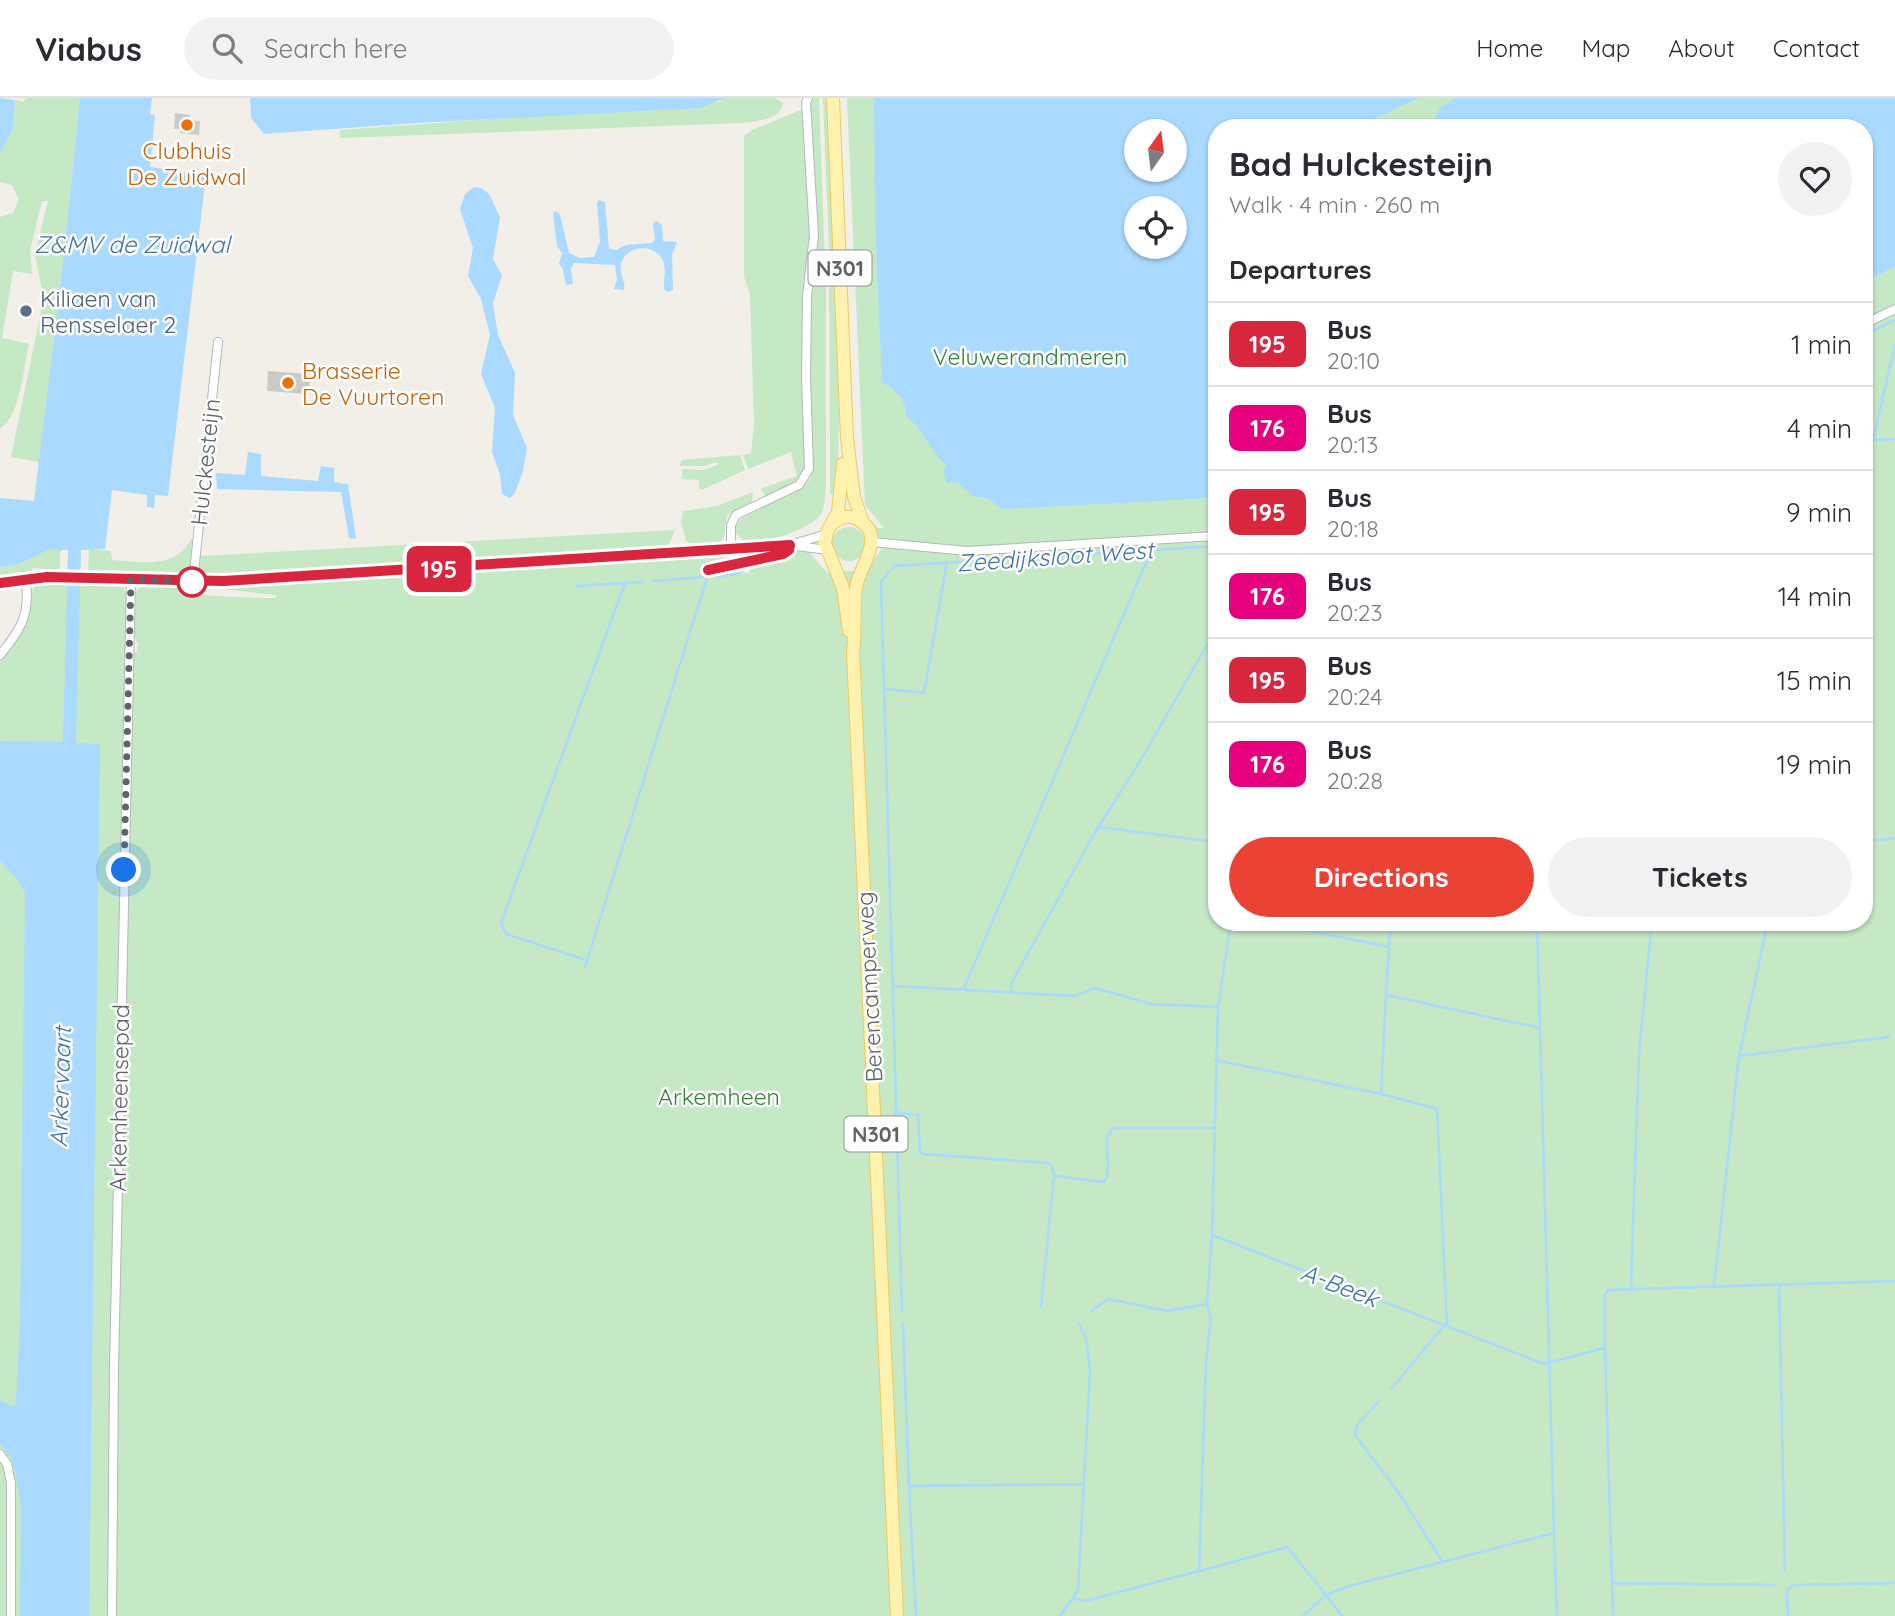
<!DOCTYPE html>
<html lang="en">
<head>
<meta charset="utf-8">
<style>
	:root { --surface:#fff; --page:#f2f2f3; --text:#2b2b33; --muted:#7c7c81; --line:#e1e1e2; --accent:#ea4335 }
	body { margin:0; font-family:Quicksand,sans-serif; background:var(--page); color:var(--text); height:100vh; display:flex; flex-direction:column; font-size:26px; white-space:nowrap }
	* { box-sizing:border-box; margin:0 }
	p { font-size:23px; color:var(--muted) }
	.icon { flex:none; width:38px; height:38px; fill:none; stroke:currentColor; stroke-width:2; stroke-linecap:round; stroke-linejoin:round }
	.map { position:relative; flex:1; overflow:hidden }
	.panel { position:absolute; left:1208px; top:21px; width:665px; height:812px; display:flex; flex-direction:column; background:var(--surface); border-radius:28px; box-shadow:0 2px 5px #0004 }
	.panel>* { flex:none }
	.badge { padding:0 14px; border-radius:10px; font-size:24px; line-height:46px }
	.needle { width:46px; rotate:14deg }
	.controls { position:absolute; left:1124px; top:21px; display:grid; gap:14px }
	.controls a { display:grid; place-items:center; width:63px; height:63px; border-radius:50%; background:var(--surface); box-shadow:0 2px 5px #0004; font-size:35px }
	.you { position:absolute; width:35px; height:35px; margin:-18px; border:5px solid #fff; border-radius:50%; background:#1a73e8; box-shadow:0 0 0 10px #1a73e833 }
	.map>.badge { position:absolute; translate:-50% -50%; box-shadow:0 0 0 4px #fff }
	h2 { padding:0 21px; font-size:26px; line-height:63px }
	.round { display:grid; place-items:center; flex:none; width:74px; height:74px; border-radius:37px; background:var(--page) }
	.head { display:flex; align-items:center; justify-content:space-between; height:119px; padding:0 21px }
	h1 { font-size:33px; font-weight:800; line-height:52px }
	.cta { display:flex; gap:14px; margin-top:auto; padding:14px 21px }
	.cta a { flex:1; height:80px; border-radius:42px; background:var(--accent); color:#fff; font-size:28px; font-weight:800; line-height:80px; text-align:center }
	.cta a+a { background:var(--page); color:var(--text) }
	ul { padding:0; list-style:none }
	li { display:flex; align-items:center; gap:21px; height:84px; padding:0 21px; border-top:2px solid var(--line) }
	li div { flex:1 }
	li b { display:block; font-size:26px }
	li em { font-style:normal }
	li .badge { min-width:77px; font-weight:700; text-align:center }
	header { display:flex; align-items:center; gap:42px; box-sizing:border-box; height:98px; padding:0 35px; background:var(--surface); border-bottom:2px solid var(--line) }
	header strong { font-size:33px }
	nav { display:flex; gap:38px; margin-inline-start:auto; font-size:24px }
	.search { width:490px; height:63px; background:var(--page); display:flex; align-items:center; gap:18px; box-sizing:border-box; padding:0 24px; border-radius:38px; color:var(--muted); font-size:26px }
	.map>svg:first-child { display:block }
	.green { fill:#c5e8c5; fill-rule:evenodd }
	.water { fill:#aadaff; fill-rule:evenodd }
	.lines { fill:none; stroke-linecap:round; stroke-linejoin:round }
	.stream { stroke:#aadaff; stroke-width:2.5 }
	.building { fill:#cccac5 }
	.street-casing { stroke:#b5b8bc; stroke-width:10 }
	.primary-casing { stroke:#f2c960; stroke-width:14 }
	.street { stroke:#fff; stroke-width:8 }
	.primary { stroke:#fff2af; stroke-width:12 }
	.line-casing { stroke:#fff; stroke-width:16 }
	.line { stroke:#d7263d; stroke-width:10 }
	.walk { stroke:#5f6368; stroke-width:7; stroke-dasharray:0 12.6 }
	.food-dot { fill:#e8710a; stroke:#fff; stroke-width:2.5 }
	.service-dot { fill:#5c6f8a; stroke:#fff; stroke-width:2.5 }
	.stop-dot { fill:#fff; stroke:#d7263d; stroke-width:3.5 }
	.labels { text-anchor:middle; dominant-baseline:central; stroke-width:5; stroke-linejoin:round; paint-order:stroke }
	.shield { fill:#fff; stroke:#8f9295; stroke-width:2 }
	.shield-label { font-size:21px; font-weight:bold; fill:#5f6368 }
	.food-label { font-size:23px; fill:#c56008; stroke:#fff }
	.service-label { font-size:23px; fill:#4e5e75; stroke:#fff; text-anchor:start }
	.park-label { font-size:23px; fill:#348238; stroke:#fff }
	.street-label { font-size:23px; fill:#5f6368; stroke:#fff }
	.water-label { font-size:24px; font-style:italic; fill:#4174aa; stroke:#fff }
</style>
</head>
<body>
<header>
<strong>Viabus</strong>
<div class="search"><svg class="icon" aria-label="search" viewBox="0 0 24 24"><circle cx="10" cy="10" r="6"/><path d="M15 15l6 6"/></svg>Search here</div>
<nav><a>Home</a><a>Map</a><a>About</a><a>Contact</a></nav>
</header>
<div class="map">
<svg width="1895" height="1518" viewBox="0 0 1895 1518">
	<rect width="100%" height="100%" fill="#f1efe8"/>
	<path class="green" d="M26,0H80L60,191L39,364L11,359L40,218L43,198L35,156L48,103H42L30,152L32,176L13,173L2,240L29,246C24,267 20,320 0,330V119L13,115L19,101L12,87L0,84V55L13,31L15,2L23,4Z
		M725,0H775L783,5C782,22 756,23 741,25L340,40V32L719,4Z
		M812,0H819L826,194V386C825,394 825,406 822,414C814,431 764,446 746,445L736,435V428L741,421L804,389L811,380V198L817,137L809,5Z
		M823,0H827L839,313L838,396H830L829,149Z
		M847,0H1895L1864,30H1216L1184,402L1216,400V824H1864V184L1895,169V1518H0V562L25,529L34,487C45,480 108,481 122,487L126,495L125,553L137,554L138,546L133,536L135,494C155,476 181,494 203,497C227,499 252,500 276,500V497L201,489L778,451L707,469H741L744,475H749L752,468L798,452L808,453L827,475L867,472L881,452L878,436L866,418L878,430H884L865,407ZM1136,33H1174V72H1136ZM1136,110H1174V149H1136Z
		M801,12L804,15L810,137L806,367C800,387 783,391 766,398L760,391L797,378L791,354L748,371L743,357L751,355L754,327L750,196L744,179V38L752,32Z
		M740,357L745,372L704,391H699V382L682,381V371L704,372L718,367L717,364L704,368H679L682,362Z
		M753,394L752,404L727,417L724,439L719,445L698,449L686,443L681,423L683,413L717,408Z
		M832 446a17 17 0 1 1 34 0a17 17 0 1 1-34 0Z
		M675,432L669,446L657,452L267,478L211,479L198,473L199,458Z
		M192,440L191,470L185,477L88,473L89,451L111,453L112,462C142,464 175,472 192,440Z
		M50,450L63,451L60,454V472L33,470L28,476L19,474L0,478V469L19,466Z"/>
	<path class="water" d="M0,0L15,2L13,31L0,55Z
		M80,0H152L150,16L155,17L150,69L206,77L168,398L155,397L154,410L147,409V397L112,392L105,451L81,452L76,645L100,646L89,1518H20L21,1410L15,1372L10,1358L0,1346V1302L10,1308H14L16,1304L20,1226L25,795L18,782L0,763V643L63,644L68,452L50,451L19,466L0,469V400L34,403L60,191Z
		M250,0H725L700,10L417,25L264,36L251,20Z
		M874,0H1419L1354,30H1216V400L1002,411L986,399H974L957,384L947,385L943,374L946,366C929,353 924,331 906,318C908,303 894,291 882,284L875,117ZM1136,33H1174V72H1136ZM1136,110H1174V149H1136Z
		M1457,0H1895V169L1864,184V30H1434L1433,24L1441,8Z
		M474,89L481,90L489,96L500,119L493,161L502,177L493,205L498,237L515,275L513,317L527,350L523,373L515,395L510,400L502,396L500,377L492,354L495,310L481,276L490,237L481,201L468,178L473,150L460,111L465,96Z
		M599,102L605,104L609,151L616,152L626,147L652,145L655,141L653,126L656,123L662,127L663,143L677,144L672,157L673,192L668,194L664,191C663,182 667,172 663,163C656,145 626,146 621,166C619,175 626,184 624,192L614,191L617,181L615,167L574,165L571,171L573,186L566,187L563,171L559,166L562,155L557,148L553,115L556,113L560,116L569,155L580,160L594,159L600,143L597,105Z
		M248,354L261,356V378L318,383L321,368L334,370V384L348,386L356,441L349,440L341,394L217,391L216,375L245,377Z"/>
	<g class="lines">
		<path class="stream" d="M1864,237L1895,222
			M1895,247L1873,342L1895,341
			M1864,392L1873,342
			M653,483L739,476
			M576,488L642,484
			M886,591L924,595L947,464
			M1099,729L1216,744
			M1864,744L1895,740
			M1265,824L1389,849L1390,824
			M1389,849L1386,897L1540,930L1537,824
			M586,862L506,836L501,825L625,485
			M585,869L707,480
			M893,888L1075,898L1095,890L1151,906L1218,909
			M964,890L1144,469L1155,452
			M1011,893V886L1094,736L1142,660L1216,531
			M1540,930L1554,1435
			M1739,958L1889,939
			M1215,962L1381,996L1437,1011L1447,1228
			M1381,995L1386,897
			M895,1014L918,1017L920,1055L924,1056L1047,1065L1052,1068L1054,1078L1104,1084C1115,1068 1098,1041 1114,1030H1213
			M1212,1137L1218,909L1231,824
			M1714,1187L1739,958L1768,824
			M1779,1187L1785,1472
			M1633,1192L1631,1186L1639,955L1652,824
			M1041,1209L1054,1078
			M1091,1213L1108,1201L1167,1213L1207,1206
			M902,1214L881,484L894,468L1216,448
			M903,1225L909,1388
			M1605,1250L1612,1485
			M1391,1291L1443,1229
			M1379,1303L1357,1327L1355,1337L1398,1394L1443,1464
			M1200,1473L1287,1449L1326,1497L1346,1489L1554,1435L1557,1518
			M1073,1500L1078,1491L1090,1274L1086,1240L1079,1226
			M916,1518L909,1388L1083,1386
			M1060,1518L1073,1500L1085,1503L1199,1473L1206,1263L1211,1222L1207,1206L1212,1137L1544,1266L1605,1250V1198L1608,1192L1895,1183
			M1303,1518L1326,1497L1342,1518
			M1613,1518L1612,1485L1774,1487
			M1788,1518L1787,1492L1794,1487L1895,1485"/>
	</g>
	<path class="building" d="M175,15L190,17V22L200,23L199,37L180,35L181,31H174Z
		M268,273L310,276L309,296L267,293Z"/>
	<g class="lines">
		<defs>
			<path id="street" d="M1864,226L1895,211
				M872,444L967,453L1216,438
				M731,450V427L736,417L799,387L809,371L806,278L807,198L814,137L806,4L808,0
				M708,472L783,456L788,452L790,447L827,436
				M193,484L218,244
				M0,485L47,479L223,483L790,447L827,452
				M0,557C22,530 30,517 26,481
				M0,1356L7,1366L11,1385V1518
				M112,1518L114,1271L131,481"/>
			<path id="primary" d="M833,0L847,340L854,399L863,425
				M843,366L838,414L827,434L825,445L843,490L849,533
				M832,426C840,420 847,416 857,421C888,437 860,467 856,489C853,510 856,533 853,554L897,1518"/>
		</defs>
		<use href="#street" class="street-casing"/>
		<use href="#primary" class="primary-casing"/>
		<use href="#street" class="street"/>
		<use href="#primary" class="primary"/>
	</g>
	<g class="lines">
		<defs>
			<path id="line" d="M0,485L47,479L223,483L790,447L789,452L783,456L708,472"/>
		</defs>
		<use href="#line" class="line-casing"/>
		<use href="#line" class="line"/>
		<path class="walk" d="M124,772L131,481L192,484"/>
	</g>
	<g class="food-dot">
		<circle cx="187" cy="27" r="7"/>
		<circle cx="288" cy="285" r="7"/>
	</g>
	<circle class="service-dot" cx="26" cy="213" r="7"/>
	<circle class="stop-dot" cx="192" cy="484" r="14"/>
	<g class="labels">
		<g class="shield">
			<rect x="808.5" y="152.5" width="63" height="35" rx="5"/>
			<rect x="844.5" y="1018.5" width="63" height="35" rx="5"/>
		</g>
		<g class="shield-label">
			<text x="840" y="170">N301</text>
			<text x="876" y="1036">N301</text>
		</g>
		<g class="food-label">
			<text x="187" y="52">Clubhuis<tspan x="187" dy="26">De Zuidwal</tspan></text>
			<text x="302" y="272" text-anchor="start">Brasserie<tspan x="302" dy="26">De Vuurtoren</tspan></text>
		</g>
		<g class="service-label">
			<text x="40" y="200">Kiliaen van<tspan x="40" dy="26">Rensselaer 2</tspan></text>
		</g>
		<g class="park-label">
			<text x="1030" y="258">Veluwerandmeren</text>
			<text x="719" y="998">Arkemheen</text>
		</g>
		<g class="street-label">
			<text transform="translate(205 364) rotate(-84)">Hulckesteijn</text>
			<text transform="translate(869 889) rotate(-93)">Berencamperweg</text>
			<text transform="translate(119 1000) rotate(-89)">Arkemheensepad</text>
		</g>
		<g class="water-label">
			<text x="132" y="146">Z&amp;MV de Zuidwal</text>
			<text transform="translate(1055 458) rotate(-4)">Zeedijksloot West</text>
			<text transform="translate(60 989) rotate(-88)">Arkervaart</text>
			<text transform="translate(1340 1187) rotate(21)">A-Beek</text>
		</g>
	</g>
</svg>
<div class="controls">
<a><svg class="needle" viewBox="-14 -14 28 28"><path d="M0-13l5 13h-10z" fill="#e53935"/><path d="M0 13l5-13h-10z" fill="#7c7c81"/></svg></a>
<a><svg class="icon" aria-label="locate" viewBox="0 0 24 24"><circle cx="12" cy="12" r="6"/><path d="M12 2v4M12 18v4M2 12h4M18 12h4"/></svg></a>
</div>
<div class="you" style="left:124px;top:772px"></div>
<b class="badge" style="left:439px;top:471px;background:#d7263d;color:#fff">195</b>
<section class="panel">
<div class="head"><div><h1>Bad Hulckesteijn</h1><p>Walk · 4 min · 260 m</p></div><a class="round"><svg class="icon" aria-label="heart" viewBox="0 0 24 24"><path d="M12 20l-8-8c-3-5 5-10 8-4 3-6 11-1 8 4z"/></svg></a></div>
<h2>Departures</h2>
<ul>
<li><span class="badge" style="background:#d7263d;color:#fff">195</span><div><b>Bus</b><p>20:10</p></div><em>1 min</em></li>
<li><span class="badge" style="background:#e6007e;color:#fff">176</span><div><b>Bus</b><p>20:13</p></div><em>4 min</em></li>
<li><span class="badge" style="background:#d7263d;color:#fff">195</span><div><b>Bus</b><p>20:18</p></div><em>9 min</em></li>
<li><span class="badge" style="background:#e6007e;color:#fff">176</span><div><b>Bus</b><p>20:23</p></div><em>14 min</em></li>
<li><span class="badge" style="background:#d7263d;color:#fff">195</span><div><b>Bus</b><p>20:24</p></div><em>15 min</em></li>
<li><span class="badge" style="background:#e6007e;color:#fff">176</span><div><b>Bus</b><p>20:28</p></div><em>19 min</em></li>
</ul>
<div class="cta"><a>Directions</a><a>Tickets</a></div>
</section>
</div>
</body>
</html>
